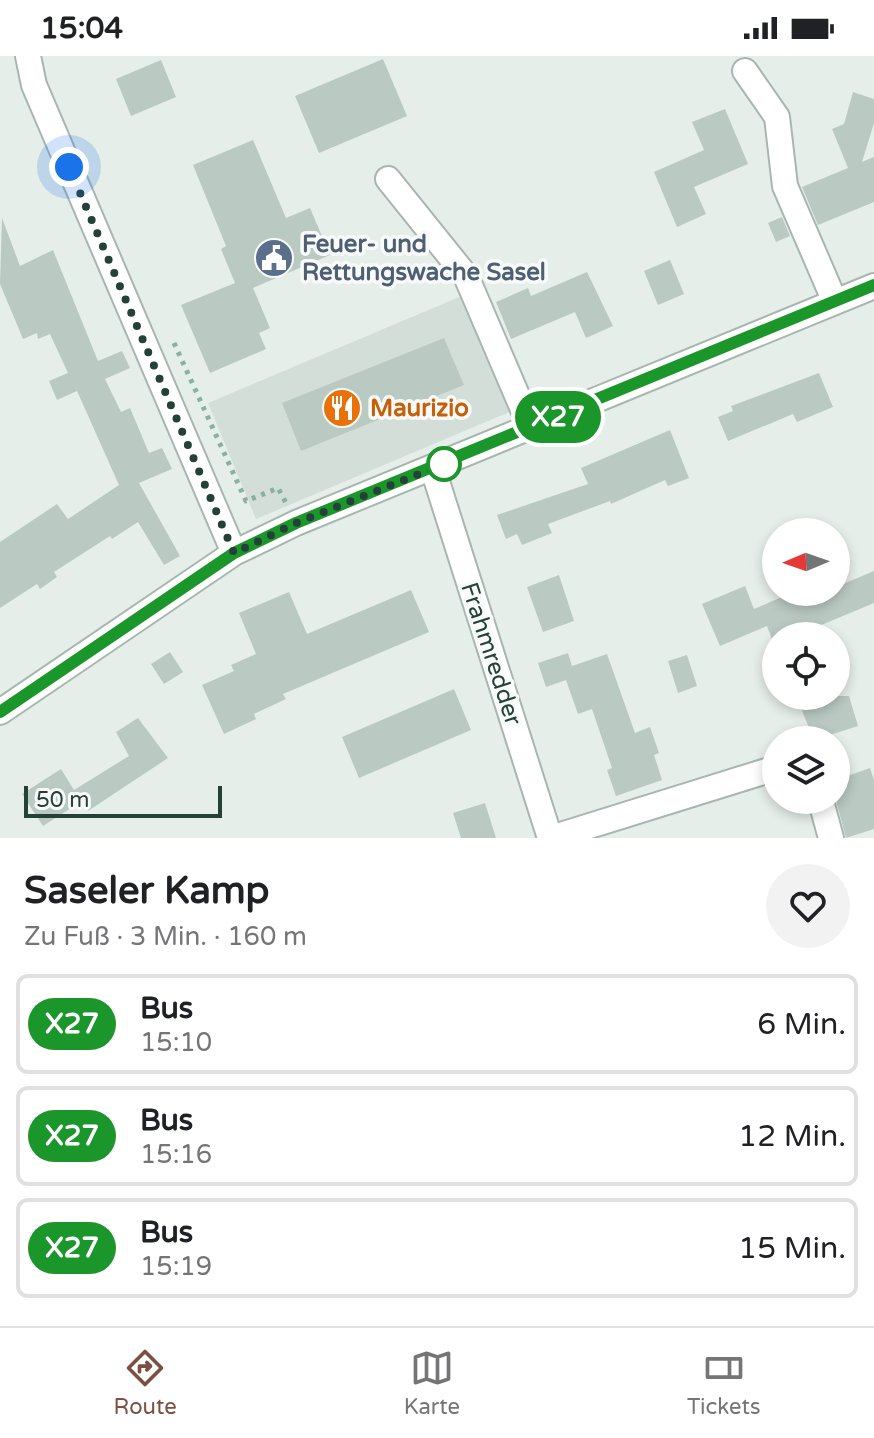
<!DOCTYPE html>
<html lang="de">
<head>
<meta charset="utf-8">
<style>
	:root { --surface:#fff; --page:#f2f2f2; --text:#202124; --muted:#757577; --line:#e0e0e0; --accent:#7c4f42 }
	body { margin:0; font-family:"Varela Round",sans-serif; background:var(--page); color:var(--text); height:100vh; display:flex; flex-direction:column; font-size:30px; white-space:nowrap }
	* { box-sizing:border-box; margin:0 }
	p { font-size:26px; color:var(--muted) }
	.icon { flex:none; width:44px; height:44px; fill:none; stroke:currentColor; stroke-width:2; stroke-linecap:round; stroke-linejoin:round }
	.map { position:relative; height:782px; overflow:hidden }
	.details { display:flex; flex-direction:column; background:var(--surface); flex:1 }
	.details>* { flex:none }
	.badge { padding:0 16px; border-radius:26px; font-size:28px; line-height:52px }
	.needle { width:52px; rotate:268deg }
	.fabs { position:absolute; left:762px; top:462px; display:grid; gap:16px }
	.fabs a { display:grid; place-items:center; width:88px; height:88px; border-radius:50%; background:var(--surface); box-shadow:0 4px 12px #0003; font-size:40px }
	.scale { position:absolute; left:24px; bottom:20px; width:198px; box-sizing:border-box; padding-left:8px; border:4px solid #254039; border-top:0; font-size:22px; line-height:28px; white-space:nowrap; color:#254039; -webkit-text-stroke:6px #f7faf8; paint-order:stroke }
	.you { position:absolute; width:40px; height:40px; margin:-20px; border:6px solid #fff; border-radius:50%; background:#1a73e8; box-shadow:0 0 0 12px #1a73e833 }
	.map>.badge { position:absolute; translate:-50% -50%; box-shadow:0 0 0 4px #fff }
	.round { display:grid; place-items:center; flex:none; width:84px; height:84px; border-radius:42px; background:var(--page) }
	.head { display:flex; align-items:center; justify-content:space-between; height:136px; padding:0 24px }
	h1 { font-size:38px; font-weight:700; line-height:60px }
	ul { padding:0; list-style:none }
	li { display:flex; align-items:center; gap:24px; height:100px; margin:0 16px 12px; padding:0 8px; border:4px solid var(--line); border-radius:12px }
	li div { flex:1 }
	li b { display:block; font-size:30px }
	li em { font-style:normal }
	li .badge { min-width:88px; font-weight:700; text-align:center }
	.status { display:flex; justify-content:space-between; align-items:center; height:56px; padding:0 40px; background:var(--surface); direction:ltr }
	.status svg { height:22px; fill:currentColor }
	.tab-bar { display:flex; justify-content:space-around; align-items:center; height:112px; border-top:2px solid var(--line); background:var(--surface); font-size:22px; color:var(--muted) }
	.tab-bar a { display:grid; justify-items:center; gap:4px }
	.tab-bar .on { color:var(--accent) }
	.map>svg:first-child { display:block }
	.built { fill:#d4ded9 }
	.building { fill:#bbc9c3 }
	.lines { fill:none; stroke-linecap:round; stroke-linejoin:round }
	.minor-casing { stroke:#a8b6b1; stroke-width:28 }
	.path { stroke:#88b0a3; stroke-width:5; stroke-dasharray:4 6; stroke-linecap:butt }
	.minor { stroke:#fff; stroke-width:24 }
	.line-casing { stroke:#fff; stroke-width:18 }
	.line { stroke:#1a962b; stroke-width:12 }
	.walk { stroke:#254039; stroke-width:8; stroke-dasharray:0 14.4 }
	.stop-dot { fill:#fff; stroke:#1a962b; stroke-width:4 }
	.labels { text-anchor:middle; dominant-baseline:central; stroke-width:7; stroke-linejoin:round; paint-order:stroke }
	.service-label { font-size:24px; font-weight:bold; fill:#4e5e75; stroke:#f7faf8; text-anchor:start }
	.food-label { font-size:24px; font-weight:bold; fill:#c56008; stroke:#f7faf8; text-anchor:start }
	.street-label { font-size:24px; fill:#254039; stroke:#f7faf8 }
</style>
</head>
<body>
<div class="status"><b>15:04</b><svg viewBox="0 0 49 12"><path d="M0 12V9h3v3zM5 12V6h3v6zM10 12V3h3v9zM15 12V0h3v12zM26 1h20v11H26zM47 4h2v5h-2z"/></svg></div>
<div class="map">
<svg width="874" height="782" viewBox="0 0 874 782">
	<rect width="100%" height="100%" fill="#e6eeea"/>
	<path class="built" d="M483,231L531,347L256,463L208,347Z"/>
	<path class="building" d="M383,3L407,60L319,97L295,40Z
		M161,4L176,41L131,60L116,23Z
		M853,36L874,43V67L862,106L874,101V146L818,169L802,131L848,112L832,73L844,68Z
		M725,53L748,108L694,131L706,158L677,171L654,116L704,94L692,66Z
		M253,84L286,162L310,152L330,199L253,232L270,272L259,277L266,293L210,317L181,249L235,227L221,193L226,190L193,109Z
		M782,161L790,180L776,186L768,167Z
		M2,162L20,210L53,194L98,305L122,295L130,312L105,323L121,356L130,352L149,397L162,392L172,413L139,427L180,500L164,509L138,466L112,483L110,480L54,516L57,521L40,533L37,528L0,552V486L57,448L68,463L119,429L77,335L57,344L49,325L68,317L50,278L38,283L37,277L23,283L0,228Z
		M670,204L684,238L658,249L644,215Z
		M587,216L613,270L586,282L575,256L511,283L496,246L528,232L531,240Z
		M444,282L464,329L301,395L282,347Z
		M819,317L833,351L797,366L793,358L728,385L718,361L733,355L731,350Z
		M670,374L689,422L668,430L665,424L611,448L610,445L548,468L552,477L522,489L517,478L506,483L497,459L588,428L581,412Z
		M874,515V547L795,580H776L774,589L767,570L720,590L702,548L745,530L754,553L794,536H836V531Z
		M559,519L574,565L543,576L527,531Z
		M411,534L429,576L283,638L286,643L254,658L256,663L224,678L202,629L234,615L231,609L256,598L239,557L289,536L307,578Z
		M170,596L183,616L164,628L151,608Z
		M568,597L572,610L607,598L635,677L650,671L659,697L654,699L662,724L616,740L607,714L612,712L592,653L578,658L566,624L546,631L538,607Z
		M687,599L697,630L678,637L668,605Z
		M454,633L471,674L359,722L342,681Z
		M796,640H849L858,670L814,684Z
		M138,662L168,702L88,755L82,745L43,770L22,738L61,713L74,734L129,700L116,676Z
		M870,712L874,724V773L846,782L836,744V724Z
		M485,747L496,782H461L453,757Z"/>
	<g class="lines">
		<defs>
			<path id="minor" d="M28,0L34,29L234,497
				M745,15L777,61L785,130L835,246
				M388,123L466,220L531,372
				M433,413L550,782
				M0,656L234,497L296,467L874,230
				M822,749L831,782
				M551,782L776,712"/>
		</defs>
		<use href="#minor" class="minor-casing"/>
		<path class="path" d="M174,287L246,445L278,432L286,447"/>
		<use href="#minor" class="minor"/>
	</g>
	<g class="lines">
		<defs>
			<path id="line" d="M0,656L234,497L296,467L874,229"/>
		</defs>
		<use href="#line" class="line-casing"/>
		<use href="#line" class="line"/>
		<path class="walk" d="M69,111L234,497L296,467L444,408"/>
	</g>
	<defs>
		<symbol id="civic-disc" viewBox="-11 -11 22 22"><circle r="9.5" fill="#5c6f8a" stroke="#f7faf8"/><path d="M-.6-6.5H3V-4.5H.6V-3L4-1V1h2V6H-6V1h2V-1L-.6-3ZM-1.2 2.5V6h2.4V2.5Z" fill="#fff"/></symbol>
		<symbol id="restaurant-disc" viewBox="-11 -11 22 22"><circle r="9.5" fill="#e8710a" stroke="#f7faf8"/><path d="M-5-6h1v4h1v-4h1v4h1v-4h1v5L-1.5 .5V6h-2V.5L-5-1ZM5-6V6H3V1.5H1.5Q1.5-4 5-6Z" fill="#fff"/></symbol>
	</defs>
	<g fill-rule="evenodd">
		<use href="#civic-disc" x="252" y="180" width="44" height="44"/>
		<use href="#restaurant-disc" x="320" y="330" width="44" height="44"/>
	</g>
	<circle class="stop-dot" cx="444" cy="408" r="16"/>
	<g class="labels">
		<g class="service-label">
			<text x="302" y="188">Feuer- und<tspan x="302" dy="28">Rettungswache Sasel</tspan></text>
		</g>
		<g class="food-label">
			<text x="370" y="352">Maurizio</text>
		</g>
		<g class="street-label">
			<text transform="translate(491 598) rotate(72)">Frahmredder</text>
		</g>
	</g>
</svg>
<div class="fabs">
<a><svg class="needle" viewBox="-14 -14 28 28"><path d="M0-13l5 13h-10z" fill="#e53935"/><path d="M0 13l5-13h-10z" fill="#757577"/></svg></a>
<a><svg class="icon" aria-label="locate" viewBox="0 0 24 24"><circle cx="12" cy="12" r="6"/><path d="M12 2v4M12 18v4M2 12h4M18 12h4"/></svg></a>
<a><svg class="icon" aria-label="layers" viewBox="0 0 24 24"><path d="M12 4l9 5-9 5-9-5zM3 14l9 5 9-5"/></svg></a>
</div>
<div class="scale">50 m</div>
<div class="you" style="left:69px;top:111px"></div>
<b class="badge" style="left:558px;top:361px;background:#1a962b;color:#fff">X27</b>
</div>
<section class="details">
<div class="head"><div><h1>Saseler Kamp</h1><p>Zu Fuß · 3 Min. · 160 m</p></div><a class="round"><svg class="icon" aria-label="heart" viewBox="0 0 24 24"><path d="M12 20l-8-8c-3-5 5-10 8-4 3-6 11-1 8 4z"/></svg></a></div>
<ul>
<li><span class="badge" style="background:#1a962b;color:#fff">X27</span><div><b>Bus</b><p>15:10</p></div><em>6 Min.</em></li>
<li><span class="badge" style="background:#1a962b;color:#fff">X27</span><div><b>Bus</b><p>15:16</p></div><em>12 Min.</em></li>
<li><span class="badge" style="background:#1a962b;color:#fff">X27</span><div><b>Bus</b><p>15:19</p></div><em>15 Min.</em></li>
</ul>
</section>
<nav class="tab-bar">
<a class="on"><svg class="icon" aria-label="directions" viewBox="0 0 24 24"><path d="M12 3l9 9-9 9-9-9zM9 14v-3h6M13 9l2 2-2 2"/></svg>Route</a>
<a><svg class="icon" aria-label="map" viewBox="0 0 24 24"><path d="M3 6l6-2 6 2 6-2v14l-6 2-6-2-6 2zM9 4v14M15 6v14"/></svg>Karte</a>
<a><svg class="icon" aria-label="tickets" viewBox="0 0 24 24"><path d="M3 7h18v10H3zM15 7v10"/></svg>Tickets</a>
</nav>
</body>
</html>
